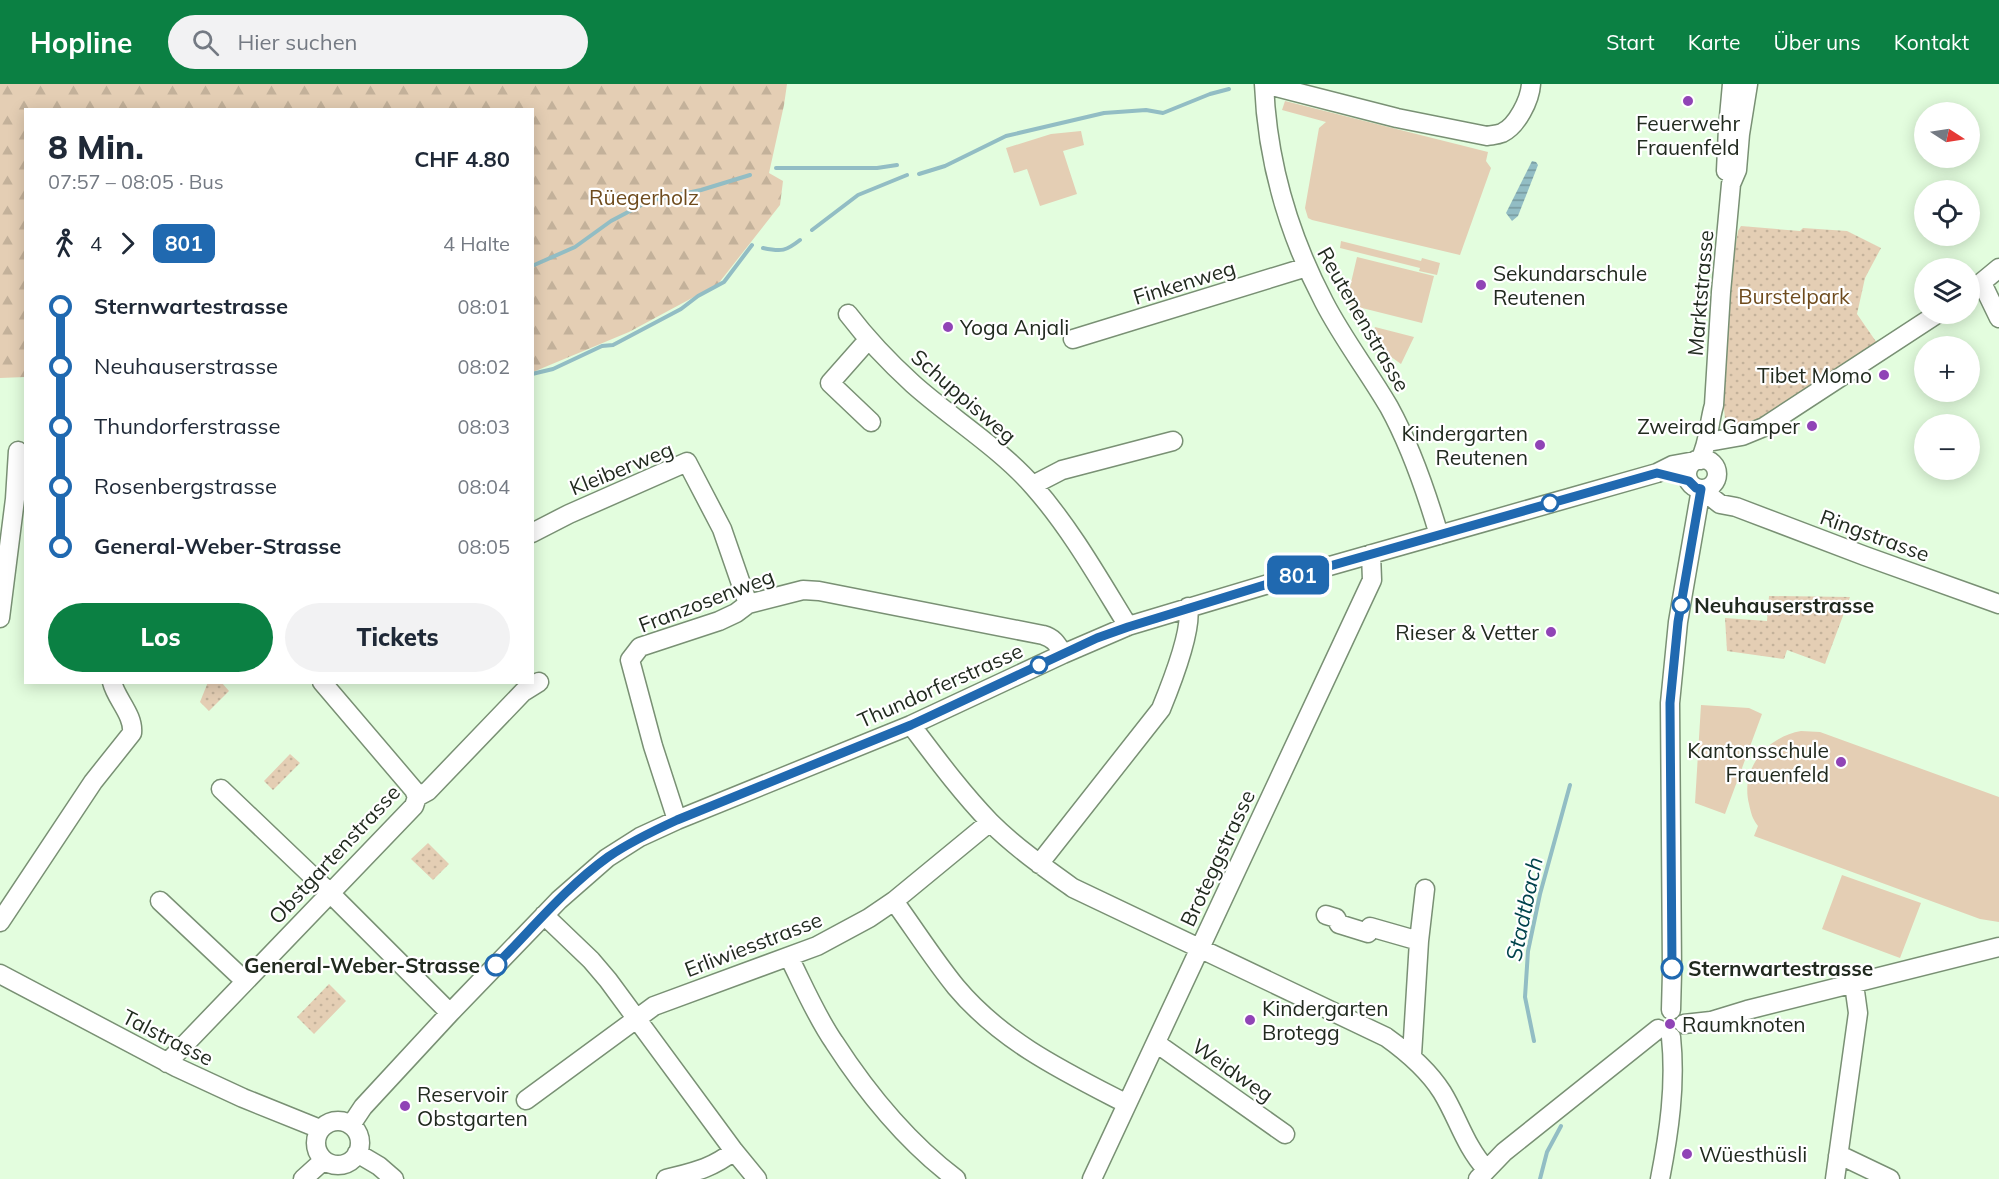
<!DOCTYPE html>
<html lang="de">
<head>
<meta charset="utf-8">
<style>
	:root { --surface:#fff; --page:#f2f2f3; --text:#1f2937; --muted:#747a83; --accent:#0b8043 }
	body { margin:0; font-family:Mulish,sans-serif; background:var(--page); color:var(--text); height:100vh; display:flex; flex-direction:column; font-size:22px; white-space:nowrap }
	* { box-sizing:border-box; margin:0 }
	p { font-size:20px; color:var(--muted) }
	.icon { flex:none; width:33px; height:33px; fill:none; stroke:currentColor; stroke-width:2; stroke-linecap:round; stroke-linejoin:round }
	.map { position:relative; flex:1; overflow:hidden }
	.drawer { position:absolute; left:24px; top:24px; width:510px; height:576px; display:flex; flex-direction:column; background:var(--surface); border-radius:0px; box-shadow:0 3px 15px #0003 }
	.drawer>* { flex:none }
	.badge { padding:0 12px; border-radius:9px; font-size:21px; line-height:39px }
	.needle { width:39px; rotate:102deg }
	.buttons { position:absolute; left:1914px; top:18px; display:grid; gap:12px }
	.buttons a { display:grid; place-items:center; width:66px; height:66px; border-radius:50%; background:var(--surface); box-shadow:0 3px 15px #0003; font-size:30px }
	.map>.badge { position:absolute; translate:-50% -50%; box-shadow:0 0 0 3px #fff }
	.legs { display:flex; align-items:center; gap:9px; height:66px; padding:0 24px; font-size:20px }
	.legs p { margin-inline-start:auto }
	.overview { display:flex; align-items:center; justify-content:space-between; height:102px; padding:0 24px }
	h1 { font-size:33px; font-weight:800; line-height:45px }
	.action { display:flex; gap:12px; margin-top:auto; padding:12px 24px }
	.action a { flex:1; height:69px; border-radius:36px; background:var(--accent); color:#fff; font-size:24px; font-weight:800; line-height:69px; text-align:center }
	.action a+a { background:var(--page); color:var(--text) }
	ul { padding:0 24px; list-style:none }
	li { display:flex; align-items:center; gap:21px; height:60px; font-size:22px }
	li i { display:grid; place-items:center; width:9px; height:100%; margin:0 8px; background:currentColor }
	li i::after { content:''; width:15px; height:15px; margin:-8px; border:4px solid; border-radius:50%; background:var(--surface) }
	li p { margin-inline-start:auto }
	li:first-child i { background:linear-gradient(#0000 50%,currentColor 0) }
	li:last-child i { background:linear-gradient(currentColor 50%,#0000 0) }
	header { display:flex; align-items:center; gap:36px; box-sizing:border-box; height:84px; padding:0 30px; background:var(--accent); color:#fff }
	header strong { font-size:28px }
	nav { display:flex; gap:33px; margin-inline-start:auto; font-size:21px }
	.search { width:420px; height:54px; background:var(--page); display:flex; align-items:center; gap:15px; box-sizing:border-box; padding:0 21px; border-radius:33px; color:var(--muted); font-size:22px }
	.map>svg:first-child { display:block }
	.grass { fill:url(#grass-dots) }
	.forest { fill:url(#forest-firs) }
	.garden { fill:#e4ceb4 }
	.water { fill:url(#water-rules) }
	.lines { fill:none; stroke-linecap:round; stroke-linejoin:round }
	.stream { stroke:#92bdc4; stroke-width:4 }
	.minor-casing { stroke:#799074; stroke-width:21 }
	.minor { stroke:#fff; stroke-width:18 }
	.line-1-casing { stroke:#fff; stroke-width:14 }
	.line-1 { stroke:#2069b0; stroke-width:9 }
	.poi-dot { fill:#9044b6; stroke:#fff; stroke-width:2 }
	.stop-1-dot { fill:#fff; stroke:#2069b0; stroke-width:3 }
	.labels { text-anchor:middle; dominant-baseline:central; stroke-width:4.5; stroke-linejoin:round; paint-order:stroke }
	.poi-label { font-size:21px; fill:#212a1f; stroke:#fff; text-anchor:start }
	.park-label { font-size:21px; fill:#6e4b1d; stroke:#fff }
	.street-label { font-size:21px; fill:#212a1f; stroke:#fff }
	.stop-label { font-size:21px; font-weight:bold; fill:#212a1f; stroke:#fff; text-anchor:start }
	.water-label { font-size:22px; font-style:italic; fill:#00434c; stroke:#fff }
</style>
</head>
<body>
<header>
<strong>Hopline</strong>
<div class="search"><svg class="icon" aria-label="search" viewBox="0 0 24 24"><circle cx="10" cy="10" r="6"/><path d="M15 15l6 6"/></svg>Hier suchen</div>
<nav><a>Start</a><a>Karte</a><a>Über uns</a><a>Kontakt</a></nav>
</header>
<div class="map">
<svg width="1999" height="1095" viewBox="0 0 1999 1095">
	<defs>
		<pattern id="grass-dots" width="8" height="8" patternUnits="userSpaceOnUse" patternTransform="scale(1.5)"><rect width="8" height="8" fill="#e4ceb4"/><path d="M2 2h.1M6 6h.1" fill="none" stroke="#c3b19a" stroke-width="1.8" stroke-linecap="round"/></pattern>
		<pattern id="forest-firs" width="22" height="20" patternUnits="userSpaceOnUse" patternTransform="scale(1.5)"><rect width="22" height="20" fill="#e4ceb4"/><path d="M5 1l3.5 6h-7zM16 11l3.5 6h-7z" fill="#c3b19a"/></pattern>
		<pattern id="water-rules" width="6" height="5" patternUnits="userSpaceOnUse" patternTransform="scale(1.5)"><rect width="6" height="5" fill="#92bdc4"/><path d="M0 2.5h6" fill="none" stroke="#779a9f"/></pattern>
	</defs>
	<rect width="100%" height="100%" fill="#e3fdde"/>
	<path class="grass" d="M1741,142L1800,147L1803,144L1847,147L1881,164L1865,194L1857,230L1877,259L1763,334C1747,340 1740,347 1725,335L1722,303L1728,205L1738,147Z
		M1769,512L1850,513L1825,580L1787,566L1784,575L1727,567L1725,534L1767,537Z
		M208,598L222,599L229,607L209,627L200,618Z
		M290,670L300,679L273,706L264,697Z
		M428,759L449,780L433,796L411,775Z
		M329,900L346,917L314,950L297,933Z"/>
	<path class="forest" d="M0,0H787L784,21L769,89L783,97L780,121L718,200L629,248L533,288L532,26H26L25,293L0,294Z"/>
	<path class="garden" d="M1285,17L1488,68L1486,77L1491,84L1460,171L1312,136L1308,134L1305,124L1319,44L1326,38L1282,26Z
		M1081,47L1084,61L1063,67L1077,110L1040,122L1027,85L1014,89L1006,64L1051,50Z
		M1341,157L1421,177L1422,174L1440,179L1437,191L1419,187L1420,184L1340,164Z
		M1357,173L1434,192L1422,239L1346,220Z
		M1375,243L1414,253L1401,280L1369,257Z
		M1701,621L1749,624L1762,630L1725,730L1695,719Z
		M1801,647L1820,648L1999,713V838L1980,835L1754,752L1758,742C1752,734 1751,729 1749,720C1740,684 1767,653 1801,647Z
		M1842,791L1921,819L1900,874L1822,845Z"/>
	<path class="water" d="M1532,77L1536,78L1538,81L1518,132L1512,137L1506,129Z"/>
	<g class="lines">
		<path class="stream" d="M776,84H877L897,81
			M919,90L945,82L1006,52L1104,29L1146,26L1163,29L1210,10L1229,5
			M812,146L858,111L907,91
			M763,164C782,168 786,167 800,156
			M532,182L575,163L611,137L649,117L701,106L750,91
			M532,290L553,285L602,262L613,261L681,225L698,212L724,198L752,161
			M1534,957L1525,913L1528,867L1540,810L1570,701
			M1540,1095L1547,1068L1561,1042"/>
		<defs>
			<path id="minor" d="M1264,0C1267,76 1289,151 1324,218C1343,255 1368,287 1389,323C1411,363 1426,407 1439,451
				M1264,0L1397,34L1487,52C1492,51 1497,51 1502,49C1517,42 1530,16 1531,0
				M1726,87L1728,44L1732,0
				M1982,199L1999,234
				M1970,208L1999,184
				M848,230C867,255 889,278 913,300C951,334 1000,364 1034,403C1071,445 1099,495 1128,542
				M1073,255L1307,183
				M868,256L830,299L871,338
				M1708,358L1742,352L1764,343L1937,230
				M1687 390a15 15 0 1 1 30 0a15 15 0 1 1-30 0Z
				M1700,376C1710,355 1708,342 1714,321L1721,208L1731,100L1737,86L1740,50L1748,0
				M1033,401L1062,386L1173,357
				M532,449L569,430L687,378L722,445L748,520
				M0,534L15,415L18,367
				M322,598L414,706L417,713
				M911,641C936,674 961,708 990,738C1015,763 1045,784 1073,804L1386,953C1407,968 1428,986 1442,1008C1458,1034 1465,1062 1486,1085
				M221,705L330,809L450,929
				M677,736L653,662L630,576L640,563L719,537L736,529L748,520L803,506L819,507L1043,551C1054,554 1057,560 1063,570
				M1039,780L1161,625C1170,603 1193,546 1188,523
				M160,817L245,897
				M894,817C915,846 934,876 956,903C1002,958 1065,988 1127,1020
				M544,831L591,876L608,896L734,1067L757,1095
				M1326,831L1336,834L1339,840L1368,849L1370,843L1419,857
				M0,838L93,698L132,649C134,631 116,615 112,598
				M789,873C803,901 816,932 834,958C867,1009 907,1058 956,1095
				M0,890L176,983L243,1014L320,1045
				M1671,926L1672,888L1670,619L1678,538L1701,405L1720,420L1736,423L1865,472L1999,520
				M1684,940L1711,937L1747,926L1999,863
				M1156,959L1285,1050
				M1412,971L1419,857L1425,805
				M167,979L414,722L417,713L428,707L523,608L539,598
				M526,1016L654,922L817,862L869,834L894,817L990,738
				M316 1059a22 22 0 1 1 44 0a22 22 0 1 1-44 0Z
				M351,1041L363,1023L450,929L559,816L607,774L640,753L677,736L911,641L1063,570L1128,542L1312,487L1657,389L1673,381L1695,377
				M357,1069L379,1082L394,1095
				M1838,1072L1846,1074L1890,1095
				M303,1095L324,1076
				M666,1095C693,1088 711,1085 734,1067
				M1092,1095L1372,496L1371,470
				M1478,1095L1504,1068L1658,945
				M1660,1095C1669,1049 1676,1001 1671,953
				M1835,1095L1858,929L1854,900"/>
		</defs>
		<use href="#minor" class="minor-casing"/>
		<use href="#minor" class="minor"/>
	</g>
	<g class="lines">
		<defs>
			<path id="line-1" d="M496,881C532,845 566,803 608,773C630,758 653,747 677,736L911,641L1097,554L1128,543L1291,493L1657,389L1689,397L1696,404L1701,405L1678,538L1670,619L1672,884"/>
		</defs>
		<use href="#line-1" class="line-1-casing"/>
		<use href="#line-1" class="line-1"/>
	</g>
	<g class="poi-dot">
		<circle cx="1688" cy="17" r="6"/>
		<circle cx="1481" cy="201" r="6"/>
		<circle cx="948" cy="243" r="6"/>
		<circle cx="1884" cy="291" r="6"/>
		<circle cx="1812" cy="342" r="6"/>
		<circle cx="1540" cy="361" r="6"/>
		<circle cx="1551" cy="548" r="6"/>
		<circle cx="1841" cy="678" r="6"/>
		<circle cx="1250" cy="936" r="6"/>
		<circle cx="1670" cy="940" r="6"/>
		<circle cx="405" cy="1022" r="6"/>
		<circle cx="1687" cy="1070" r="6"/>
	</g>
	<g class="stop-1-dot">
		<circle cx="1550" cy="419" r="8"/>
		<circle cx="1681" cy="521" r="8"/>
		<circle cx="1039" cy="581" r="8"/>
		<circle cx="496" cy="881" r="10"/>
		<circle cx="1672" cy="884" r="10"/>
	</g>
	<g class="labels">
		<g class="poi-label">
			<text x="1688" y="39" text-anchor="middle">Feuerwehr<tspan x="1688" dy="24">Frauenfeld</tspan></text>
			<text x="1493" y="189">Sekundarschule<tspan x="1493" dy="24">Reutenen</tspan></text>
			<text x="960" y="243">Yoga Anjali</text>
			<text x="1872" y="291" text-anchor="end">Tibet Momo</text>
			<text x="1800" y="342" text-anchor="end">Zweirad Gamper</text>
			<text x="1528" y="349" text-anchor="end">Kindergarten<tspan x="1528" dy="24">Reutenen</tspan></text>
			<text x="1539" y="548" text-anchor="end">Rieser &amp; Vetter</text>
			<text x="1829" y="666" text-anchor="end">Kantonsschule<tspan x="1829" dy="24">Frauenfeld</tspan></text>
			<text x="1262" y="924">Kindergarten<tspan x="1262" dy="24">Brotegg</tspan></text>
			<text x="1682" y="940">Raumknoten</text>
			<text x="417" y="1010">Reservoir<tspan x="417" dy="24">Obstgarten</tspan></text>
			<text x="1699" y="1070">Wüesthüsli</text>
		</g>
		<g class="park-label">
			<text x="644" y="113">Rüegerholz</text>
			<text x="1794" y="212">Burstelpark</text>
		</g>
		<g class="street-label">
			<text transform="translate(1184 198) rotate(-17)">Finkenweg</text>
			<text transform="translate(1700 209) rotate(-85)">Marktstrasse</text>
			<text transform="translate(1364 235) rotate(60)">Reutenenstrasse</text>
			<text transform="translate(964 312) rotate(41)">Schuppisweg</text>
			<text transform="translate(621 384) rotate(-22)">Kleiberweg</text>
			<text transform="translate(1875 451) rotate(20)">Ringstrasse</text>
			<text transform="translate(706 516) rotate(-21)">Franzosenweg</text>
			<text transform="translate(940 601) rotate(-24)">Thundorferstrasse</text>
			<text transform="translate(334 770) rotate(-47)">Obstgartenstrasse</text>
			<text transform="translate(1217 774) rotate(-65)">Broteggstrasse</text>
			<text transform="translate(753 860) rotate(-21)">Erliwiesstrasse</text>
			<text transform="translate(168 953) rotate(27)">Talstrasse</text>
			<text transform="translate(1233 986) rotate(35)">Weidweg</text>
		</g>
		<g class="stop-label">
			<text x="1694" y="521">Neuhauserstrasse</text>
			<text x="480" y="881" text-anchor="end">General-Weber-Strasse</text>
			<text x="1688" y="884">Sternwartestrasse</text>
		</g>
		<g class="water-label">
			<text transform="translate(1524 825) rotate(-78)">Stadtbach</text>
		</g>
	</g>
</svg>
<div class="buttons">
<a><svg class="needle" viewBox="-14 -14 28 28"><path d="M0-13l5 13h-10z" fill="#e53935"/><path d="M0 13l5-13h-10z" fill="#747a83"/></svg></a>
<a><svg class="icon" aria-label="locate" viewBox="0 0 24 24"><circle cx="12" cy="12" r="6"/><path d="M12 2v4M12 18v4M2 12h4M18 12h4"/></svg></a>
<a><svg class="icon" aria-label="layers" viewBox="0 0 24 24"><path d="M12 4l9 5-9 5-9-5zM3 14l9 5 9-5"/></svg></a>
<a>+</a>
<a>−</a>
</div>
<b class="badge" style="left:1298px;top:491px;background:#2069b0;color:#fff">801</b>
<section class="drawer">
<div class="overview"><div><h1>8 Min.</h1><p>07:57 – 08:05 · Bus</p></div><b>CHF 4.80</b></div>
<div class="legs"><svg class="icon" aria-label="walk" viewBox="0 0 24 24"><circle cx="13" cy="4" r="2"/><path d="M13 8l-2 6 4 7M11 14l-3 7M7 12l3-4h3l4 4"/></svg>4<svg class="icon" aria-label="forward" viewBox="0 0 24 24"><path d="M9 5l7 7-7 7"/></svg><b class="badge" style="background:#2069b0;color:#fff">801</b><p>4 Halte</p></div>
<ul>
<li><i style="color:#2069b0"></i><b>Sternwartestrasse</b><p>08:01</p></li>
<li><i style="color:#2069b0"></i><span>Neuhauserstrasse</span><p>08:02</p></li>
<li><i style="color:#2069b0"></i><span>Thundorferstrasse</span><p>08:03</p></li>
<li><i style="color:#2069b0"></i><span>Rosenbergstrasse</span><p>08:04</p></li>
<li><i style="color:#2069b0"></i><b>General-Weber-Strasse</b><p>08:05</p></li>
</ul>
<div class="action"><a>Los</a><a>Tickets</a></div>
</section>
</div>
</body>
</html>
